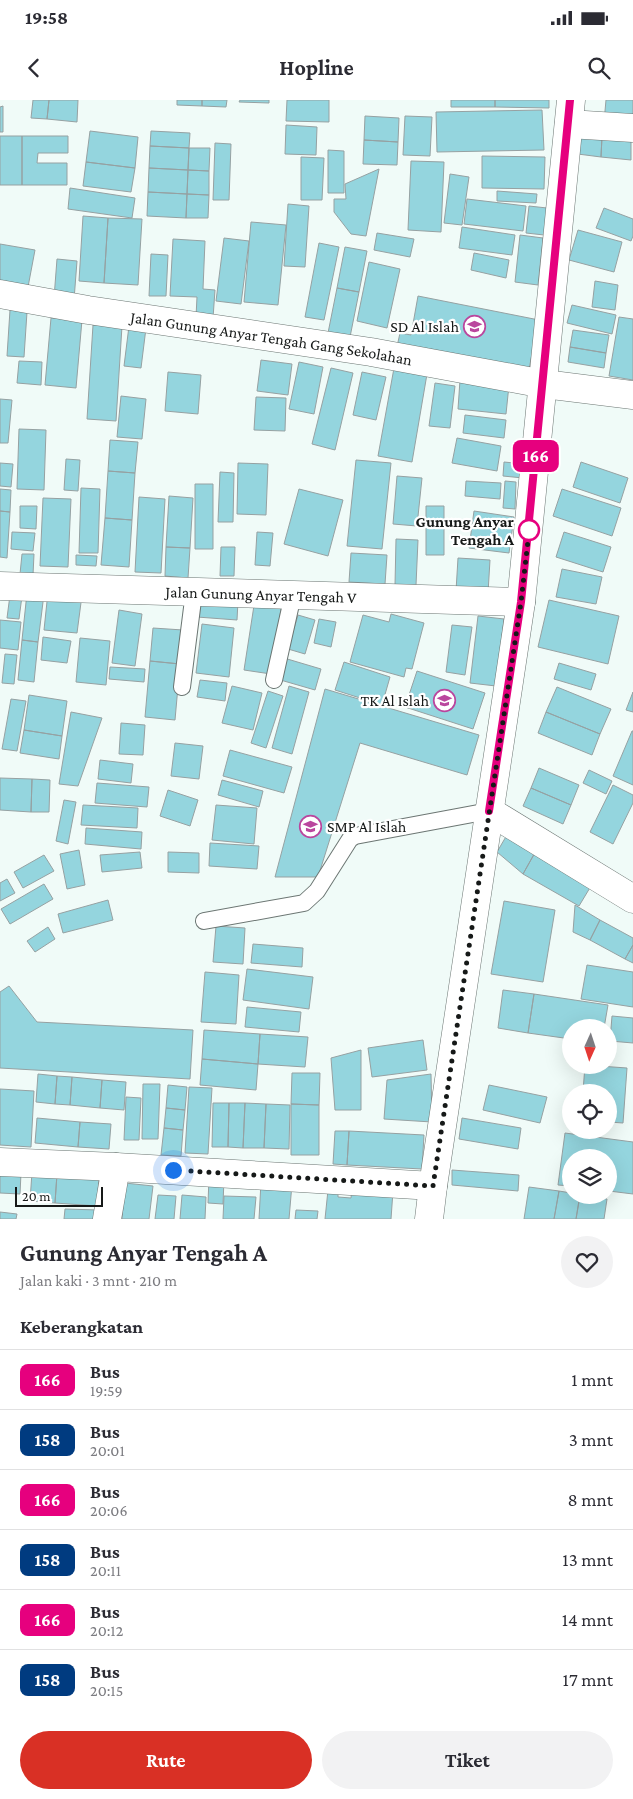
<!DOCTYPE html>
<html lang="id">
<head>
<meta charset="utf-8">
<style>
	:root { --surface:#fff; --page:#f2f2f3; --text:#2b2b33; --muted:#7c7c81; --line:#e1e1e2; --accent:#d93025 }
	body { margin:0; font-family:"Crimson Pro",serif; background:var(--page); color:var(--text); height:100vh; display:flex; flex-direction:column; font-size:19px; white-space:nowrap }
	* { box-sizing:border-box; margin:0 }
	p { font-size:16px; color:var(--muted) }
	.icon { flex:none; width:28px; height:28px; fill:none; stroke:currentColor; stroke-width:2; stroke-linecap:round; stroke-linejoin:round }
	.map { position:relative; height:1119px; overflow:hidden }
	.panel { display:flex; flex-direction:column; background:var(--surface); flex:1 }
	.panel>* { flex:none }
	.badge { padding:0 10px; border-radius:8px; font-size:18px; line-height:32px }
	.needle { width:32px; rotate:183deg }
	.controls { position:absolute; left:562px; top:919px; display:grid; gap:10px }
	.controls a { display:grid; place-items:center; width:55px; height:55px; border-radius:50%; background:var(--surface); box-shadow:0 5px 20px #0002; font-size:25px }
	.scale { position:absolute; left:15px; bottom:12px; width:88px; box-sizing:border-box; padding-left:5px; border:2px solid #161918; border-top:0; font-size:14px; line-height:18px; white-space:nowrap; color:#161918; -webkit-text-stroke:4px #fff; paint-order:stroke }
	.you { position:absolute; width:25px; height:25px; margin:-12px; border:4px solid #fff; border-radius:50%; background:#1a73e8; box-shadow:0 0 0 8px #1a73e833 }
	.map>.badge { position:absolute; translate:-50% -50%; box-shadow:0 0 0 2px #fff }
	h2 { padding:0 20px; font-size:19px; line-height:45px }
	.round { display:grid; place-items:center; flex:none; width:52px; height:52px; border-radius:26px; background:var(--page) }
	.head { display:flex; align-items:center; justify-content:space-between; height:85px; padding:0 20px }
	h1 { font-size:24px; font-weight:700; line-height:38px }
	.action { display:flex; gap:10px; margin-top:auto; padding:10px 20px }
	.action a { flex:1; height:58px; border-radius:30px; background:var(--accent); color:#fff; font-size:20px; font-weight:700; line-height:58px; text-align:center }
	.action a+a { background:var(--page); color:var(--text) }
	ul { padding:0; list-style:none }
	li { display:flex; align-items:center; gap:15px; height:60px; padding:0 20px; border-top:1px solid var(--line) }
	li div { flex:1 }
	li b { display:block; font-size:19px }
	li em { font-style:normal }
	li .badge { min-width:55px; font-weight:700; text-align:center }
	.status { display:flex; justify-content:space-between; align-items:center; height:35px; padding:0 25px; background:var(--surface); direction:ltr }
	.status svg { height:14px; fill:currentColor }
	header { display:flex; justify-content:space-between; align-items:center; height:65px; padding:0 20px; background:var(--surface); font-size:22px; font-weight:700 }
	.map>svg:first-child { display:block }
	.building { fill:#94d5de; stroke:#96a1a2 }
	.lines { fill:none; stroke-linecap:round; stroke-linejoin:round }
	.lane-casing { stroke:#6c7673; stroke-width:18 }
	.street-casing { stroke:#6c7673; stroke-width:29 }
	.lane { stroke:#fff; stroke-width:16 }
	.street { stroke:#fff; stroke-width:28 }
	.line-casing { stroke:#fff; stroke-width:11 }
	.line { stroke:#e6007e; stroke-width:8 }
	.walk { stroke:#161918; stroke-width:5; stroke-dasharray:0 9 }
	.stop-dot { fill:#fff; stroke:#e6007e; stroke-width:2.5 }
	.labels { text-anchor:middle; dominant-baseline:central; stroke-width:4.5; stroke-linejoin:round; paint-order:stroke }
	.poi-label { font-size:16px; fill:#161918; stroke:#fff; text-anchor:end }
	.street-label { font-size:16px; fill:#161918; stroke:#fff }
	.stop-label { font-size:16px; font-weight:bold; fill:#161918; stroke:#fff; text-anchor:end }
</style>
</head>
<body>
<div class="status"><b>19:58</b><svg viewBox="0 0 49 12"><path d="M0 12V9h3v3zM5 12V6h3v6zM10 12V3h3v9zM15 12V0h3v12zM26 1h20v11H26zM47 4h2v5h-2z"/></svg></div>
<header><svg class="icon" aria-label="back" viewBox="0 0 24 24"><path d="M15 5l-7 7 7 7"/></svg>Hopline<svg class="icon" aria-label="search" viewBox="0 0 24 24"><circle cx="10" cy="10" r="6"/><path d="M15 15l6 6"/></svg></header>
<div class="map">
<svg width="633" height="1119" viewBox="0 0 633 1119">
	<rect width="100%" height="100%" fill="#f0fbf8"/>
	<path class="building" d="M33,0H49L47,19L31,18Z
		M49,0H78L77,22L47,19Z
		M177,0H202V6L177,5Z
		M202,0H227L226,7L202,6Z
		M240,0H269V3L239,2Z
		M287,0H329V22L286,21Z
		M451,0H495V7H451Z
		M495,0H549V8L495,7Z
		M606,0H633V24L604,22Z
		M3,6V32H0V7Z
		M542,10L544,50L437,52L436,12Z
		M365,16L399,18L398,42L364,40Z
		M405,16L432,17L430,56L403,55Z
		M286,25L317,27L316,55L285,54Z
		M90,31L138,37L135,68L86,62Z
		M151,31L190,33L189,48L150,46Z
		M573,32L602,36L601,57L570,53Z
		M0,36H22V85H0Z
		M22,36H68V53H38L37,63H67V85H22Z
		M602,36L631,39V60L601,57Z
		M364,40L398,42L397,65L363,64Z
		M215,43L231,44L229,100H213Z
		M150,46L189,48L188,70L149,68Z
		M189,48H210L209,71L188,70Z
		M328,50L344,51V93H328Z
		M482,56L545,57L544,89L482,88Z
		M301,57L324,58L322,100H301Z
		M411,61L444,62L441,132L408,130Z
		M86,62L135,68L131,92L83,86Z
		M149,68L188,70L187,94L148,92Z
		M379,69L366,136L351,134L334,112V99H346L345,84Z
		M188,70L209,71V95L187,94Z
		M450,74L469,77L462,125L444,123Z
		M70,88L135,98L132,118L68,109Z
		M497,91L537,94L536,103L497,101Z
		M148,92L187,94L186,118L147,116Z
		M187,94L209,95L208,118H186Z
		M467,99L526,106L523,131L464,124Z
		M288,104L309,106L305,167L284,166Z
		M529,106L547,108L544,135L526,133Z
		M604,108L633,119V136L631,141L596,128Z
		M83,116L108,118L104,183L79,181Z
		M108,118L142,119L138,185L104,183Z
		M251,122L286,125L278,205L244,202Z
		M462,127L515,135L512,155L459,148Z
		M578,130L622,142L614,172L569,160Z
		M377,133L414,139L410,157L374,150Z
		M520,135L543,138L538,185L515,182Z
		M224,138L249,141L241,204L216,201Z
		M173,139L205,141L203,189L215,190L213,218L196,217L197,197L170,196Z
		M319,143L339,147L324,220L305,217Z
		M0,144L35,150L28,187L0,182Z
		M345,147L367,151L359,192L337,188Z
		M474,153L509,160L506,178L471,170Z
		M151,154L168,155L166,196H149Z
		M57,159L77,161L74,200L54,198Z
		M369,162L400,169L387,228L357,221Z
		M595,181L618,185L615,210L592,207Z
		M337,188L359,192L349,242L327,238Z
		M418,196L539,220L529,269L396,251L400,233L411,235Z
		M572,205L616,215L612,234L567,223Z
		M10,210L27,212L24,257L7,256Z
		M619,217L633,219V280L609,276Z
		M51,218L82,220L76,288L45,285Z
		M93,225L122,226L116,321L87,319Z
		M129,226L146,228L141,268L124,266Z
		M573,230L609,235L606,253L570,247Z
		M570,247L606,253L604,268L568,262Z
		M261,260L292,264L288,295L257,291Z
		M19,261L42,262L41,285L17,283Z
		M299,262L323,267L314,314L289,309Z
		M331,268L353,273L335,350L312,344Z
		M394,268L427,274L412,362L378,356Z
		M168,272L201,275L198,314L165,311Z
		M362,272L386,277L376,320L353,315Z
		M460,280L509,285L506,314L458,309Z
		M435,283L455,286L450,328L429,326Z
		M121,296L146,299L142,339L117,337Z
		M256,297L286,298L285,331L254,330Z
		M0,299L12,300L8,343H0Z
		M465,315L506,320L504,338L463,333Z
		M19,329L46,330L44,390L17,389Z
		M457,338L501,346L497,371L452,363Z
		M110,340L138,342L135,373L108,371Z
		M66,359L80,360L78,391L64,390Z
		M356,360L391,363L382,449L347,446Z
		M504,362L524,364L523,378L503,376Z
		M581,362L628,378L620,403L573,387Z
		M0,363L13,364L11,387L0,386Z
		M238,363L268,364L266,415L237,414Z
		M108,371L135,373L132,420L105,418Z
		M220,372L234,373L233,422H218Z
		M397,376L422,378L417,426L393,424Z
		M466,381L501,383L500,399L465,396Z
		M505,381L516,382L515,409L503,408Z
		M195,384H213V449H195Z
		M81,388L100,389L98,453H79Z
		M0,389L11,390L10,412L0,411Z
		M299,389L343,400L328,456L284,444Z
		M562,389L621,408L612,436L553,416Z
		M169,396L193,398L190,448L166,447Z
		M139,397L165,399L161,473L135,472Z
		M43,398L71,399L68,467L40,466Z
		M20,406H37L36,429L20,428Z
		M426,406H444V455H426Z
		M0,411L10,412L7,458L0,457Z
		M474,411L514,417L509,453L469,448Z
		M105,418L132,420L129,467L101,465Z
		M12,432L35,433L33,451L11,449Z
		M257,432L273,433L270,466L255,465Z
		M564,432L611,447L603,472L556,457Z
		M396,439L418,440L416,485H395Z
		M166,447L190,448L188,478L165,476Z
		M221,447H235L234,476H220Z
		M351,453L387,455L385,484L349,482Z
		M22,454H34L33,475L20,474Z
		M76,455L97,456L96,466L76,465Z
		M458,458L490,460L488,493L456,491Z
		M562,469L602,477L596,504L556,497Z
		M48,492L82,495L77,533L44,530Z
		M27,493L44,494L38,542L22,540Z
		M10,495L22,496L19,519L7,518Z
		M198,499L238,501L237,520L197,517Z
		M255,499L282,503L271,574L244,570Z
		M549,500L619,516L608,564L538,547Z
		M119,510L142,514L135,566L112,563Z
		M391,514L424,523L412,569L406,568L404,577L350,562L363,515L389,522Z
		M298,515L315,520L305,554L288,549Z
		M478,516L504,519L496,586L470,583Z
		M319,519L336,522L331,547L314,543Z
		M0,520L21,522L18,550L0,548Z
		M202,524L234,528L229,577L196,573Z
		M452,525L472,527L465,575L446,572Z
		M153,528L183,530L180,564L150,561Z
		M43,537L71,541L67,563L41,560Z
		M80,538L110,541L106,585L76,582Z
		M22,540L38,542L34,582L18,580Z
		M5,554L17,555L14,584L2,583Z
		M284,558L321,569L315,590L277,579Z
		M150,561L180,564L175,620L145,617Z
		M344,562L390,577L382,605L335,590Z
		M559,563L596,574L591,590L554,579Z
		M110,567L145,569L144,582L109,579Z
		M417,571L485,593L473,629L405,607Z
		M200,580L227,583L225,601L197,597Z
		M232,586L262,593L253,630L222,623Z
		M289,586L309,592L292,654L272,648Z
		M557,587L611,609L600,634L546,612Z
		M325,589L479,635L467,675L360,643L318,777H275Z
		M268,591L283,596L266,648L251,643Z
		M633,592V612L626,610Z
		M29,595L67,601L62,636L24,630Z
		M11,599L26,601L17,651L2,649Z
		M71,612L102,618L78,686L59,684Z
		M546,612L600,634L592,655L538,633Z
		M121,623L145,625L143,655L119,654Z
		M24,630L62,636L59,659L20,653Z
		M632,631H633V685L613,676Z
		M175,643L203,646L199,679L171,676Z
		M230,650L292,667L284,693L223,676Z
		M100,660L133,664L131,683L98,679Z
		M539,668L579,685L571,705L531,688Z
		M589,670L612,681L606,694L583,683Z
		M0,678L32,679L31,712L0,710Z
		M32,679L50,680L49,712H31Z
		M222,680L263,691L259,707L218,695Z
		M97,683L149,687L147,707L95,703Z
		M613,685L633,695V703L613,744L590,732Z
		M531,688L571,705L563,724L523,706Z
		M168,690L198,700L190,726L160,716Z
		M64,700L76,702L68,744L56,741Z
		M83,705L138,708L137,728L81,725Z
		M216,705L257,708L254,744L212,740Z
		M86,728L142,732L141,749L85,744Z
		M511,728L537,749L523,774L497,752Z
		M210,743L259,746L257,769L209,766Z
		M537,749L594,781L579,806L523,774Z
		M79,750L85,785L67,789L60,754Z
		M140,752L142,768L102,772L100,755Z
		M168,752L199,753V773L168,772Z
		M44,755L54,771L23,788L14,772Z
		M7,779L15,793L0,801V783Z
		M44,784L53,799L10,824L1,809Z
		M108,800L113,820L63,833L58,814Z
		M504,801L555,810L543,882L491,874Z
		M575,805L600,820L590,840L573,832Z
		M600,820L633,838V845L625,859L590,840Z
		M216,826L245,828L243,864L213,862Z
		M48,827L55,839L35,852L27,841Z
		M253,844L303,848L302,867L251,863Z
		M633,845V863L625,859Z
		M587,865L633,872V907L581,899Z
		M247,869L313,877L309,909L243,900Z
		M205,872L239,875L236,924L201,922Z
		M9,886L37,922L193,930L190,979L0,968V892Z
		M503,890L534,894L528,933L498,928Z
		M534,894L608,905L604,928H571V939L528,933Z
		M247,907L301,912L299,932L245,927Z
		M612,916L633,918V943L610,941Z
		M204,930L260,934L258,964L202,959Z
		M260,934L308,937L305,967L258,964Z
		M423,940L427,970L372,977L368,948Z
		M361,950V1010H335L331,958Z
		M202,959L258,964L256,990L200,985Z
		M585,965L627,968L623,1023L609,1022V992H583Z
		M292,973H320L319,1005L291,1004Z
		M38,974L57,976L55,1004L36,1002Z
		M431,974L432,1022L384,1019L387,980Z
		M57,976L72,977L70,1005L55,1004Z
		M72,977L102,980L100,1008L70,1005Z
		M102,980L126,982L124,1010L100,1008Z
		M143,984H160L158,1039H142Z
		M168,985L187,987L185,1010L166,1008Z
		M489,985L547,997L540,1023L483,1010Z
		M189,987L212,988L208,1054L185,1053Z
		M0,989L34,991L31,1047L0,1045Z
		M126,997L141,998L139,1040H124Z
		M213,1003H229L228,1047H212Z
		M229,1003H245L243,1048L228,1047Z
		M245,1003L266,1004L264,1048H243Z
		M266,1004L290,1005L289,1049L264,1048Z
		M291,1004L319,1005V1055H291Z
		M166,1008L185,1010L183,1030L164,1028Z
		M37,1018L80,1022L78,1047L35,1043Z
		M462,1018L521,1028L518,1049L459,1039Z
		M80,1022L111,1024L109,1049L78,1047Z
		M164,1028L183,1030L181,1056L161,1055Z
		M335,1031H349L347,1065L333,1064Z
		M349,1031L424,1035L422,1069L347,1065Z
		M565,1033L633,1042V1094L609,1091V1058H571V1086L558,1085Z
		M452,1070L519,1075L518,1091L452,1085Z
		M0,1072L21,1073L20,1094L0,1093Z
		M32,1072L57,1074L55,1103L30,1101Z
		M57,1074L99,1077L97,1106L55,1103Z
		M209,1078L224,1079L223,1104L208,1103Z
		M261,1082L292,1084L289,1119H259Z
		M125,1083L153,1086L149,1119H122Z
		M529,1087L559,1091L554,1119H524Z
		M352,1088L393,1091L391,1119H325L328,1090L338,1091V1097L351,1098Z
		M559,1091L571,1093V1095H580L576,1119H554Z
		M158,1095L176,1096L174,1119H155Z
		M182,1095L206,1097L205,1119H180Z
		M580,1095L607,1099L604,1119H576Z
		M224,1096L256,1097L254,1119H223Z
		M65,1109L99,1110V1119H64Z
		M296,1110L318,1111L317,1119H295Z
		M0,1112L17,1114L16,1119H0Z"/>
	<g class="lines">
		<defs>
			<path id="lane" d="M274,580L293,495
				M182,587L194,492
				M204,821L304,803L317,791L350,739L355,736L489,711"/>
			<g id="street">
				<path d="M569,24L633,28"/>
				<path id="s1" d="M0,194L88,210L371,252L544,284L633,295"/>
				<path id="s2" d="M0,486L521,502"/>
				<path d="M489,711L633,799"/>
				<path d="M0,1062L116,1067L433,1086"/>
				<path d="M107,1119L116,1067"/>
				<path d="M429,1119L433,1086L521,502L571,0"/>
			</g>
		</defs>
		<use href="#lane" class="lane-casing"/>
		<use href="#street" class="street-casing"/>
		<use href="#lane" class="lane"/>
		<use href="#street" class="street"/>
	</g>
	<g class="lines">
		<defs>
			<path id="line" d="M489,711L521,502L570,0"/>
		</defs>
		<use href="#line" class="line-casing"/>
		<use href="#line" class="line"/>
		<path class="walk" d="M173,1070L433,1086L521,502L530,423L529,430"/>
	</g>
	<defs>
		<symbol id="school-ring" viewBox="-11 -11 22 22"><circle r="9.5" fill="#fff" stroke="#ba469e" stroke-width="1.5"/><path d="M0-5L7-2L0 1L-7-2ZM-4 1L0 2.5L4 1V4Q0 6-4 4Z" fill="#ba469e"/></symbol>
	</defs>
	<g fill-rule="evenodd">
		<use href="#school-ring" x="462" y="214" width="25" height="25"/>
		<use href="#school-ring" x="432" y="588" width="25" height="25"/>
		<use href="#school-ring" x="298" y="714" width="25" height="25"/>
	</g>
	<circle class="stop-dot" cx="529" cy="430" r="10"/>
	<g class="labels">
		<g class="poi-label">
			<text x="459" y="226">SD Al Islah</text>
			<text x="429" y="600">TK Al Islah</text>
			<text x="327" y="726" text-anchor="start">SMP Al Islah</text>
		</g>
		<g class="street-label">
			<text stroke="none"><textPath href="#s1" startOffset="275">Jalan Gunung Anyar Tengah Gang Sekolahan</textPath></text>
			<text stroke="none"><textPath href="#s2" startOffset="261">Jalan Gunung Anyar Tengah V</textPath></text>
		</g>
		<g class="stop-label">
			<text x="514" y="421">Gunung Anyar<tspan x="514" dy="18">Tengah A</tspan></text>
		</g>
	</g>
</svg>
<div class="controls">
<a><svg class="needle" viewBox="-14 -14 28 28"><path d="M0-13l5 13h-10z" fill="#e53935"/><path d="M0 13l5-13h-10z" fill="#7c7c81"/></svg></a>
<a><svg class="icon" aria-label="locate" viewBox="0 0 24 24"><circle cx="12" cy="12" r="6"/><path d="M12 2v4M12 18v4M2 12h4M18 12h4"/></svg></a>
<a><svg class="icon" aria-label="layers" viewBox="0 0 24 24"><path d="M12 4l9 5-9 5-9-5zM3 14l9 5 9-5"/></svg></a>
</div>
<div class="scale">20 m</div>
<div class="you" style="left:173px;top:1070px"></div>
<b class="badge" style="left:536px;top:356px;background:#e6007e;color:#fff">166</b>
</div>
<section class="panel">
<div class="head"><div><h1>Gunung Anyar Tengah A</h1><p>Jalan kaki · 3 mnt · 210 m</p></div><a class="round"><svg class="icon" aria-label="heart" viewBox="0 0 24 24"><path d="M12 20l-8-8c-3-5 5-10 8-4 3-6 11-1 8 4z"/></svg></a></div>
<h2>Keberangkatan</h2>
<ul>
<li><span class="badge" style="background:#e6007e;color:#fff">166</span><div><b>Bus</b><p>19:59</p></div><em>1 mnt</em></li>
<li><span class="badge" style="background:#003b80;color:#fff">158</span><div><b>Bus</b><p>20:01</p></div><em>3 mnt</em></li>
<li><span class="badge" style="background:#e6007e;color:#fff">166</span><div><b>Bus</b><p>20:06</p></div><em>8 mnt</em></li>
<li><span class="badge" style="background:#003b80;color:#fff">158</span><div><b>Bus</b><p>20:11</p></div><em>13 mnt</em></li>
<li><span class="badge" style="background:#e6007e;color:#fff">166</span><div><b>Bus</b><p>20:12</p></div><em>14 mnt</em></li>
<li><span class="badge" style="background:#003b80;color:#fff">158</span><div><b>Bus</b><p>20:15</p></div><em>17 mnt</em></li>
</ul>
<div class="action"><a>Rute</a><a>Tiket</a></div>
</section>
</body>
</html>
